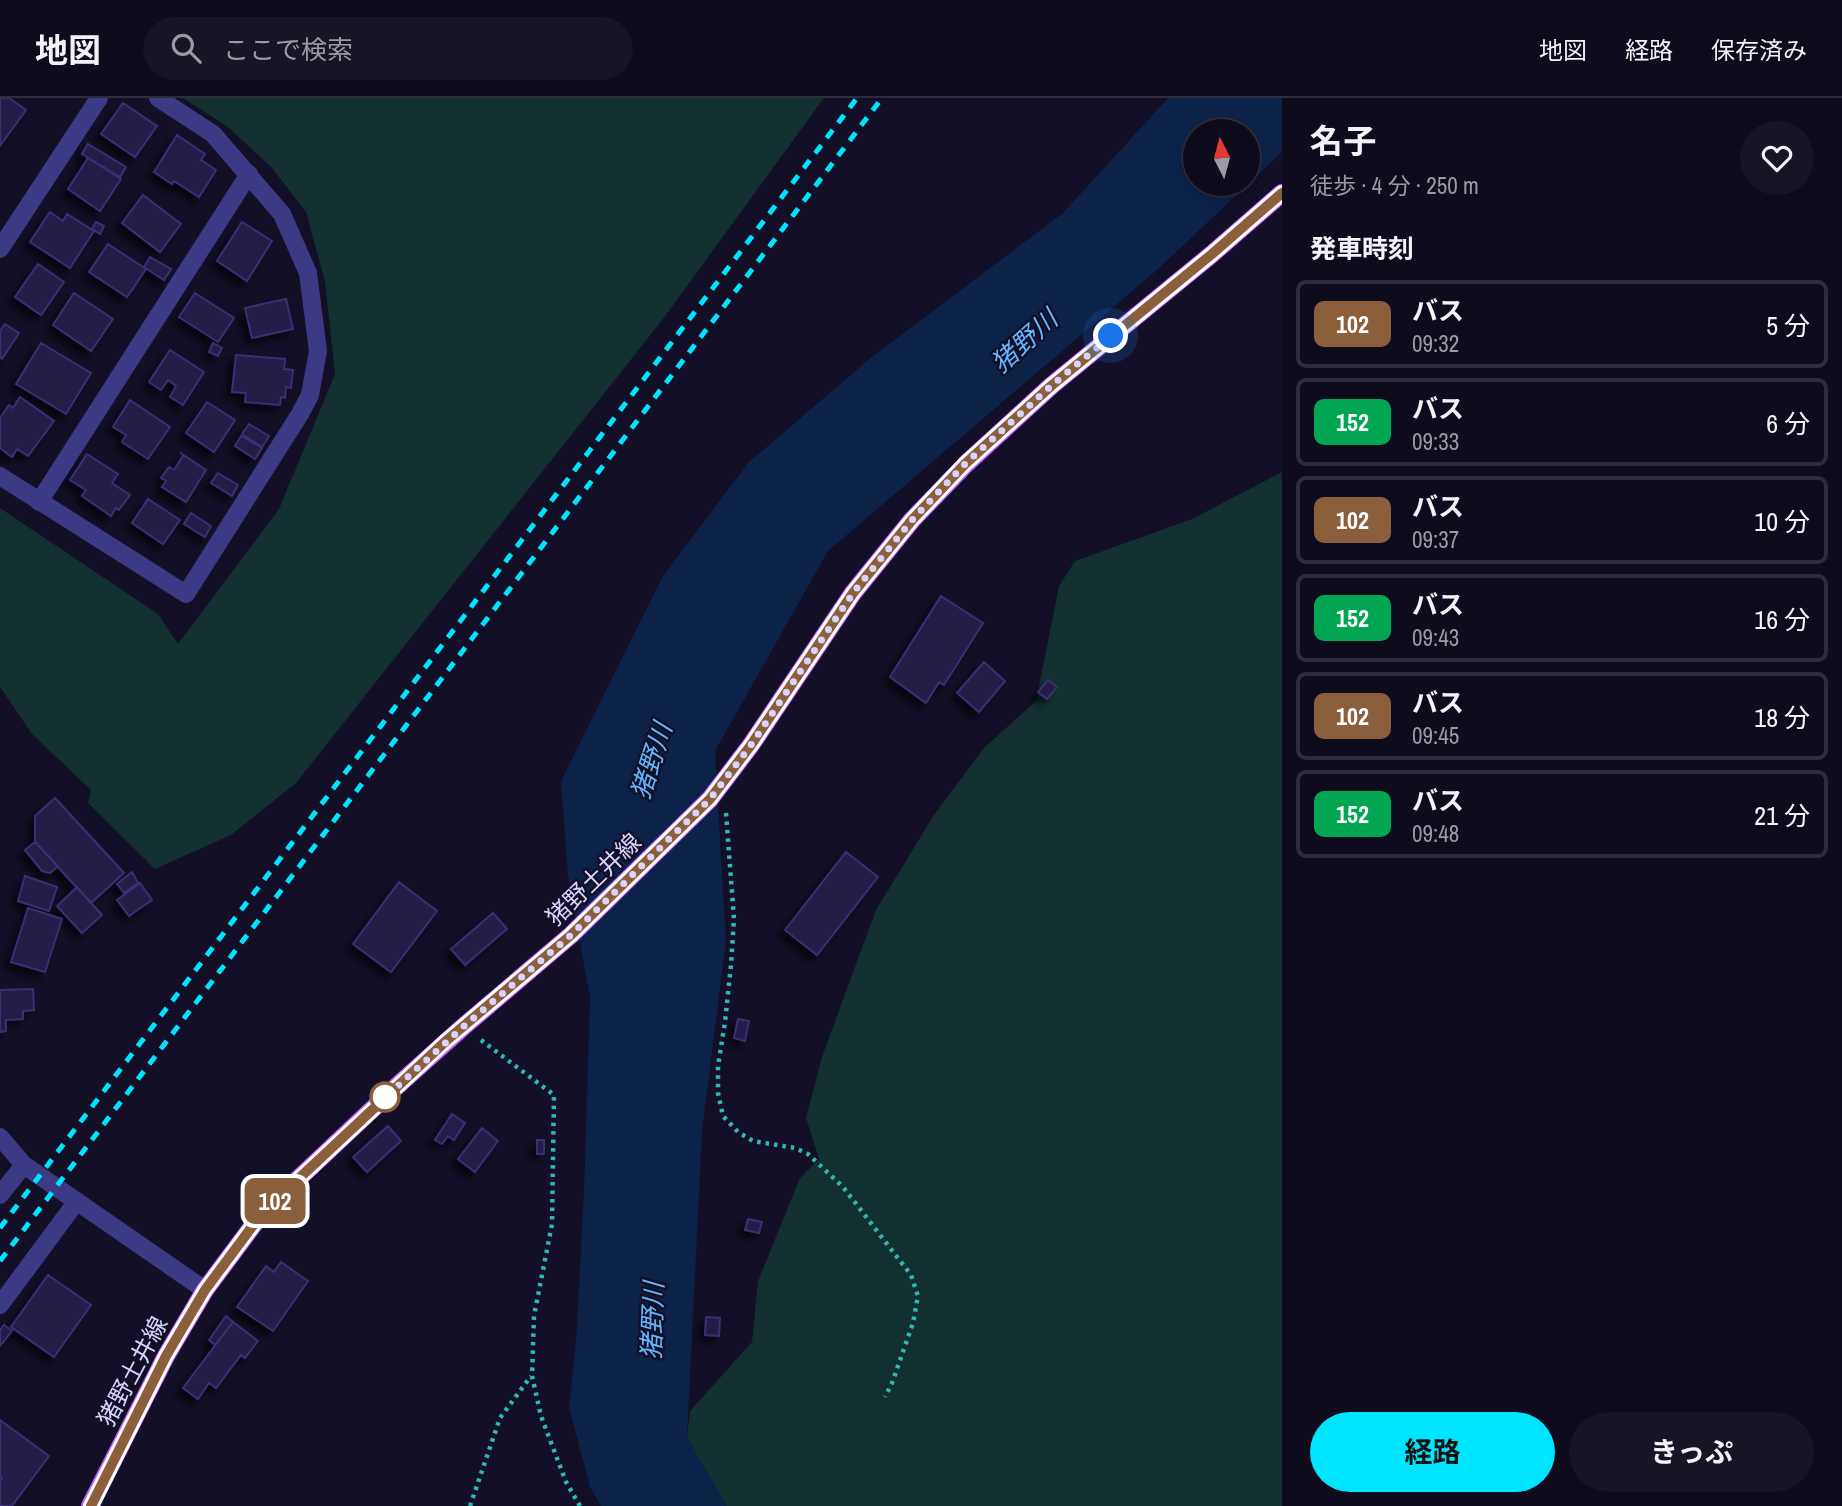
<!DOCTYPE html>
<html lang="ja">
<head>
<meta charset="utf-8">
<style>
	:root { --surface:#0e0b1c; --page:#171425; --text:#f1f3f6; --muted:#9b9ba3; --line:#2e2b3b; --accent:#00e5ff }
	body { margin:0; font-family:"Archivo Narrow","Noto Sans JP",sans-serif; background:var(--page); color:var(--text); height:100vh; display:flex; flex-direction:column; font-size:26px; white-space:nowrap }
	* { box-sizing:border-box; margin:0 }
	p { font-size:23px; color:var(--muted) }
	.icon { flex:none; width:38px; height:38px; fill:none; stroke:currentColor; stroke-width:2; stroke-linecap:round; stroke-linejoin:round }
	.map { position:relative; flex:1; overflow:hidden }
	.side { display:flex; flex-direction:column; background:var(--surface); width:560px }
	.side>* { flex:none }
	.badge { padding:0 14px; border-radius:10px; font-size:24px; line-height:46px }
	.needle { width:46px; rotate:354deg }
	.buttons { position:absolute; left:1183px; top:21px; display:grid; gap:14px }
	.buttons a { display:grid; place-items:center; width:77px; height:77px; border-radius:50%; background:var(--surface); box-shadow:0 4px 10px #0003,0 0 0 2px var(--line); font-size:35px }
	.you { position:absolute; width:35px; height:35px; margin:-18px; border:5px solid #fff; border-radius:50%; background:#1a73e8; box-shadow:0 0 0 10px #1a73e833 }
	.map>.badge { position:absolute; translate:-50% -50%; box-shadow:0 0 0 4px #fff }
	h2 { padding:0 28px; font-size:26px; line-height:63px }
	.round { display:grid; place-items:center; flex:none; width:74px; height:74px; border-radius:37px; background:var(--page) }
	.headline { display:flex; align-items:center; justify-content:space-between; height:119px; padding:0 28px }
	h1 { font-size:33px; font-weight:700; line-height:52px }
	.primary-button { display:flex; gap:14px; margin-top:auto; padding:14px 28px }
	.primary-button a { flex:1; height:80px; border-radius:42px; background:var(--accent); color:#111; font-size:28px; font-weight:700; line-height:80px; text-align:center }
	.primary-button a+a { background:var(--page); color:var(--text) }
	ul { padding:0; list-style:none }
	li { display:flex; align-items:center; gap:21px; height:88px; margin:0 14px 10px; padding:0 14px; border:4px solid var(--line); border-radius:10px }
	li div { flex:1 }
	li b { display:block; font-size:26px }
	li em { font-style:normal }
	li .badge { min-width:77px; font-weight:700; text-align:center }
	header { display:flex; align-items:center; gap:42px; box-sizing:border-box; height:98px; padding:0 35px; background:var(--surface); border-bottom:2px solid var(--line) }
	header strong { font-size:33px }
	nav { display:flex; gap:38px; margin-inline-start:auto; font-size:24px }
	.search { width:490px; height:63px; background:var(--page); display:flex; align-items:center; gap:18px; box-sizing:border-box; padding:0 24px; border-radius:38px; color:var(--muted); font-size:26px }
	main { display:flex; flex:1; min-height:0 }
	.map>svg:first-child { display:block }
	.green { fill:#12302f }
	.water { fill:#0c2248; fill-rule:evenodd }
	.building { fill:#241b47; stroke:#3b2d73; stroke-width:2; filter:url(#shadow) }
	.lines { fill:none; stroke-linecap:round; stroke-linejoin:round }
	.path { stroke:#2fb8b0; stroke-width:4.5; stroke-dasharray:3.5 5; stroke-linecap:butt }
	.minor { stroke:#3d3a85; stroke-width:18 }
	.major { stroke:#c25bff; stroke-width:18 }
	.rail { stroke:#00e5ff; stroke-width:5; stroke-dasharray:10 9; stroke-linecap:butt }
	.line-casing { stroke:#fff; stroke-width:16 }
	.line { stroke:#8b5e3c; stroke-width:10 }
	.walk { stroke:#d9d4ff; stroke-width:7; stroke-dasharray:0 12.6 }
	.stop-dot { fill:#fff; stroke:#8b5e3c; stroke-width:3.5 }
	.labels { text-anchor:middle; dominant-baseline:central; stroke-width:5; stroke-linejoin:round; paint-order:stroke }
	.street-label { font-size:24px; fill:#d9d4ff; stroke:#130f26 }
	.water-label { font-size:26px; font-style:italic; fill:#62b6ff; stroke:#130f26 }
</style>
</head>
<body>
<header>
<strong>地図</strong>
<div class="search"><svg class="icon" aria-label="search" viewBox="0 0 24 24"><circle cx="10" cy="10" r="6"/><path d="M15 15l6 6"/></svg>ここで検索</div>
<nav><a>地図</a><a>経路</a><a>保存済み</a></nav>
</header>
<main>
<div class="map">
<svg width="1282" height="1408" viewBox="0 0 1282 1408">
	<defs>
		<filter id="shadow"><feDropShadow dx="-6" dy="6" stdDeviation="3.5" flood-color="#0009"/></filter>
	</defs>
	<rect width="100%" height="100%" fill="#130f26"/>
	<path class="green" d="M183,0H824L663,221L296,685L231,737L155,771L88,705L91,692L32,636L0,589V410L158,516L178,546L279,411L335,276L325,184L306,114L272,70L228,29Z
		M1282,374V1408H723L687,1339L690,1313L752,1244L758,1183L800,1080L819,1061L806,1020L822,959L876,812L934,717L984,650L1036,603L1059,488L1075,463L1192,421Z"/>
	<path class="water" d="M1168,0H1282V54L1157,172L828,453L715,653L726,843L702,1034L687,1339L727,1408H601L590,1389L569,1309L576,1244L584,1094L590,899L568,778L561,683L663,478L749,364L873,258L1063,115ZM1195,33H1248V86H1195Z"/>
	<path class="building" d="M0,0H9L26,12L0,48Z
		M123,5L157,28L135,59L101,36Z
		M177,37L205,56L201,62L216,72L199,99L174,83L172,86L154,74Z
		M88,46L126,69L120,79L82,56Z
		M88,60L121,81L100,113L68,91Z
		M143,97L181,126L160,154L122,125Z
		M50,114L63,123L67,116L94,133L70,170L30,144Z
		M96,124L104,128L100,136L92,131Z
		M242,124L272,143L247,183L217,163Z
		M108,146L146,171L127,199L89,174Z
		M150,159L171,171L164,182L144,169Z
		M38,166L64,184L41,217L15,199Z
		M74,195L113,221L91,253L53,227Z
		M195,195L234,220L218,244L179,219Z
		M286,201L293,231L252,240L245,210Z
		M5,226L19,235L2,261L0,259V233Z
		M41,245L91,275L66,316L16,286Z
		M213,245L222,250L218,258L209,254Z
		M170,252L204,274L183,307L170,299L176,288L168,282L161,292L149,284Z
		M236,257L285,261L284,271L293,272L291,290L286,289L285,300L281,299L280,307L245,304L246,295L232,294Z
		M20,299L54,323L28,358L17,351L12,359L0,350V320L9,307L13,310Z
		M130,302L170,329L148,361L122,344L126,337L113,329Z
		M207,304L235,322L214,354L186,335Z
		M249,326L269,338L262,349L242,336Z
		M241,338L262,350L255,361L235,348Z
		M87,356L118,376L112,385L130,397L119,412L116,410L111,418L82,398L86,392L70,382Z
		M182,356L206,372L186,404L162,389L166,383L161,380L169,369L174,372L183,358Z
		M218,375L238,387L232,398L211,385Z
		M148,401L180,422L163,446L132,425Z
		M191,415L211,428L205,439L184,426Z
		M941,498L983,525L944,587L939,584L926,605L890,579Z
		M984,564L1005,583L979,614L957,595Z
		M1048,582L1057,589L1047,601L1038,594Z
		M55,700L124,775L91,805L35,744V718Z
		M35,744L58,768L50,775L42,773L25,752Z
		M846,754L878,779L817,857L785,832Z
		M132,774L138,785L124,795L117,786Z
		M25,778L57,789L49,813L18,803Z
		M399,784L437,813L391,874L353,846Z
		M140,785L152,802L129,818L117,802Z
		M77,789L102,817L82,835L57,808Z
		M28,810L62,821L45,874L11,864Z
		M493,815L507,831L465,867L451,851Z
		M33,891L34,912L23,913V921L6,922V933L0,934V892Z
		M738,921L749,923L745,943L734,940Z
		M452,1016L465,1025L454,1042L448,1038L442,1046L435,1042Z
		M388,1028L401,1043L367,1074L353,1059Z
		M482,1030L498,1043L475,1074L458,1061Z
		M537,1042H544V1056H537Z
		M748,1121L762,1124L759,1135L745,1132Z
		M281,1164L308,1183L273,1233L237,1209L266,1168L274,1174Z
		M48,1177L91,1207L54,1259L11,1229Z
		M226,1218L233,1224L215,1247L209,1242Z
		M706,1219L720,1220L719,1238L705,1237Z
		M233,1224L258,1243L245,1260L241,1257L216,1290L209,1285L198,1301L183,1290Z
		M4,1227L12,1233L0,1248V1232Z
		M0,1322L49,1358L12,1408H2L0,1406V1382L2,1380L0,1378Z"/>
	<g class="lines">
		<path class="path" d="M726,715L734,821L731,867L725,924L718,968V995L723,1018L738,1034L753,1043L795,1050L808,1056L843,1089L911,1177L918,1198L913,1225L892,1285L885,1299
			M481,942L554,997L552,1126L534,1218L532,1278L541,1318L566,1384L580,1408
			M470,1408L500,1320L531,1278"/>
		<path class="minor" d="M0,151L99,0
			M0,378L186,496L300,316L310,297L318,253L308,175L282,116L213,36L158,0
			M39,404L249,76
			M0,1039L24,1067L205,1192
			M0,1097L24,1067
			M0,1207L77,1103"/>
		<path class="major" d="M90,1408L166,1258L205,1192L263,1114L397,988L463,929L571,837L710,701L751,647L853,495L912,422L966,366L1051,288L1212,156L1282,95"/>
		<path class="rail" d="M0,1130L857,0
			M0,1163L882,0"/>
	</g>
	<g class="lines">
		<defs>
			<path id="line" d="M91,1408L166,1258L205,1192L263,1114L446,943L571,837L710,701L751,647L853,495L912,422L965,366L1051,288L1212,156L1282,95"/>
		</defs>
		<use href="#line" class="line-casing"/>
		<use href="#line" class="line"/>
		<path class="walk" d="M385,999L378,1006L463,929L571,837L710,701L751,647L853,495L912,422L965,366L1051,288L1111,238"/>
	</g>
	<circle class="stop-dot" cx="385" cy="999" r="14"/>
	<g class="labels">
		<g class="street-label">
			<text transform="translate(593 781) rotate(-44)">猪野土井線</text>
			<text transform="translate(132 1273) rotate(-62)">猪野土井線</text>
		</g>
		<g class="water-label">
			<text transform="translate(1024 243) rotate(-42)">猪野川</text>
			<text transform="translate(651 663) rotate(-72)">猪野川</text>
			<text transform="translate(652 1223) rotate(-88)">猪野川</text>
		</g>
	</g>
</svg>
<div class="buttons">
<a><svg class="needle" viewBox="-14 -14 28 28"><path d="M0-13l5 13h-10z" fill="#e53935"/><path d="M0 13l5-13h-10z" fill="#9b9ba3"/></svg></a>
</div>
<div class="you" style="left:1111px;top:238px"></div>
<b class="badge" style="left:275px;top:1103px;background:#8b5e3c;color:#fff">102</b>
</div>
<section class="side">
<div class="headline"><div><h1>名子</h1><p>徒歩 · 4 分 · 250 m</p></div><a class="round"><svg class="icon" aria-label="heart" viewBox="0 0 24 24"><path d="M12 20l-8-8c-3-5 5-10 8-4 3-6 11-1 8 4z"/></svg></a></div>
<h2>発車時刻</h2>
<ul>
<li><span class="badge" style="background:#8b5e3c;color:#fff">102</span><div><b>バス</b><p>09:32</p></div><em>5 分</em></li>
<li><span class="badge" style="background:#00a651;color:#fff">152</span><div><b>バス</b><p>09:33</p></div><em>6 分</em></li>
<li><span class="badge" style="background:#8b5e3c;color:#fff">102</span><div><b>バス</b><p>09:37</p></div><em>10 分</em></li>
<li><span class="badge" style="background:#00a651;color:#fff">152</span><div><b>バス</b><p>09:43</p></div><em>16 分</em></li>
<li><span class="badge" style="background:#8b5e3c;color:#fff">102</span><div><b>バス</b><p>09:45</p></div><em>18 分</em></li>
<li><span class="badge" style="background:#00a651;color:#fff">152</span><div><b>バス</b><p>09:48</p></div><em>21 分</em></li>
</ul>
<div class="primary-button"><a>経路</a><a>きっぷ</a></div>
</section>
</main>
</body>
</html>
